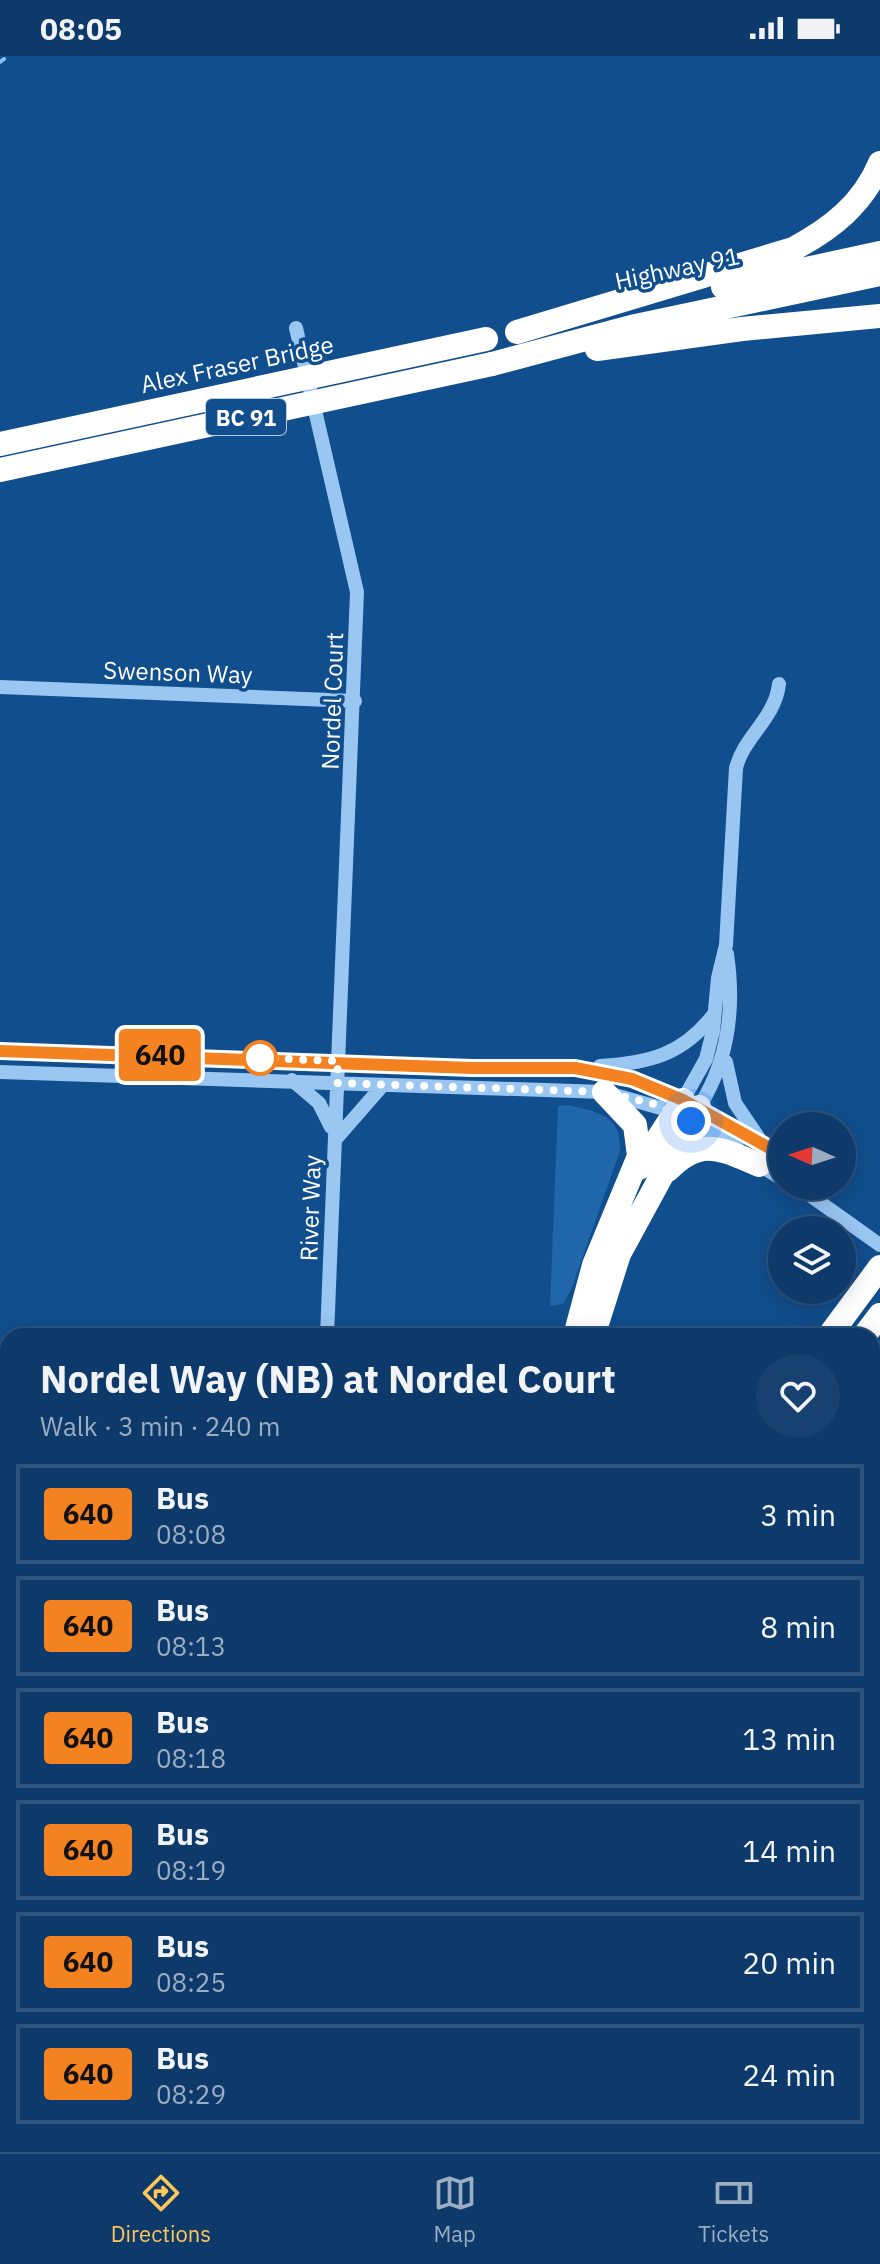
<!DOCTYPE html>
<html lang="en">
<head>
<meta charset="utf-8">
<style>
	:root { --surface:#0d3a6a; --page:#164170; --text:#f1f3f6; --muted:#9aadc1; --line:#2d547e; --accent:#ffc65a }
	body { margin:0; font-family:"IBM Plex Sans",sans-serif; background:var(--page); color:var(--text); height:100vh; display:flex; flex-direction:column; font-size:30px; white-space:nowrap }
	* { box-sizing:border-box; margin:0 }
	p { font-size:26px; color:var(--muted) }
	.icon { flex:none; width:44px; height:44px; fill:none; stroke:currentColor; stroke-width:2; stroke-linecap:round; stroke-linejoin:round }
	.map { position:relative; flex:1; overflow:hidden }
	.panel { position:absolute; left:0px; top:1272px; width:880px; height:824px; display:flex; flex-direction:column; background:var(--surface); border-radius:24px 24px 0 0; box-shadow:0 4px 20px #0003,0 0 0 2px var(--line) }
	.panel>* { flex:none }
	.badge { padding:0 16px; border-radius:6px; font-size:28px; line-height:52px }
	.needle { width:52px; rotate:273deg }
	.fabs { position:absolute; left:768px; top:1056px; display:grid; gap:16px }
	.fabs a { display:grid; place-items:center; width:88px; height:88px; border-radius:50%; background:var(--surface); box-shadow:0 4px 20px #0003,0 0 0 2px var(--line); font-size:40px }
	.you { position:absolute; width:40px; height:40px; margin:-20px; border:6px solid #fff; border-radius:50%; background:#1a73e8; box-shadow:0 0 0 12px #1a73e833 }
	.map>.badge { position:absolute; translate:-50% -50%; box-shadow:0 0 0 4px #fff }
	.round { display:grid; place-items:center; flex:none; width:84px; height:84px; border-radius:42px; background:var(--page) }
	.head { display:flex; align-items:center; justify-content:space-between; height:136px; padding:0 40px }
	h1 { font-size:38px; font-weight:700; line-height:60px }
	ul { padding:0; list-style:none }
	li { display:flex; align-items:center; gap:24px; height:100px; margin:0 16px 12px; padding:0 24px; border:4px solid var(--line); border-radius:0px }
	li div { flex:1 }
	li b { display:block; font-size:30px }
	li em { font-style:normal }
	li .badge { min-width:88px; font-weight:700; text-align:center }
	.status { display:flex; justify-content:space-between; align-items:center; height:56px; padding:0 40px; background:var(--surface); direction:ltr }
	.status svg { height:22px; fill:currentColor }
	.menu { display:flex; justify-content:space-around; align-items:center; height:112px; border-top:2px solid var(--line); background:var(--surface); font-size:22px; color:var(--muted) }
	.menu a { display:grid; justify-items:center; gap:4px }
	.menu .selected { color:var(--accent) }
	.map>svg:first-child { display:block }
	.green { fill:#2066ab }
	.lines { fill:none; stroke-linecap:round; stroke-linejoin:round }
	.stream { stroke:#8bc2f5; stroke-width:4 }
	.minor { stroke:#9ac6f2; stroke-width:14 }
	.highway { stroke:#fff; stroke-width:24 }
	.rail { stroke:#fff; stroke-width:4; stroke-dasharray:14 6; stroke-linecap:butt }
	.highway-bridge { stroke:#fff; stroke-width:24 }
	.line-casing { stroke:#fff; stroke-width:18 }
	.line { stroke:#f58220; stroke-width:12 }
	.walk { stroke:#fff; stroke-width:8; stroke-dasharray:0 14.4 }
	.stop-dot { fill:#fff; stroke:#f58220; stroke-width:4 }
	.labels { text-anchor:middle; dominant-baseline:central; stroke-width:7; stroke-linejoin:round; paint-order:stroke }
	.shield { fill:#114e8d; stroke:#b8cadd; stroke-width:2 }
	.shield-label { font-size:22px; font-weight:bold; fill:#fff }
	.street-label { font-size:24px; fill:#fff; stroke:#114e8d }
</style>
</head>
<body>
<div class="status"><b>08:05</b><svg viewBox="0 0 49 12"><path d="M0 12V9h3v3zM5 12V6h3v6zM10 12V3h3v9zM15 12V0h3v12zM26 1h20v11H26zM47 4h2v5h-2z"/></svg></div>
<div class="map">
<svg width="880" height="2096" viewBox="0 0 880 2096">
	<rect width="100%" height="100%" fill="#114e8d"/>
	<path class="green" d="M568,1049C598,1056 622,1059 620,1095L571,1234L563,1248L550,1250L558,1050Z
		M872,1585L880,1589V2096H666L670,2088H872Z"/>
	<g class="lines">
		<path class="stream" d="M0,6L4,3
			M872,1355L880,1344
			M872,1434L880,1433
			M872,1475L880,1477
			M652,2096V2088"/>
		<path class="minor" d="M296,272L357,536L327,1280
			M0,631L355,645
			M0,995L472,1012H575L632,1023L683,1044L782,1099
			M726,1006L735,1047L758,1081
			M600,1010C649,1007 683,999 714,958
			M0,1016L604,1036L675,1056L738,1093
			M292,1024L319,1047L331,1071
			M683,1044L706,1003L713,975L718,922L726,889L736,712C744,680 775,663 779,628
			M699,1051C729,1004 735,953 727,898
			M335,1084L383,1029
			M755,1106L782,1123
			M797,1130L880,1189"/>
		<path class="highway" d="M723,231L880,197
			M517,276L793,193C831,173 863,148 880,107
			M597,293L742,273L880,260
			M492,308L631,271L880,218
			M639,1112L683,1044
			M668,1114C701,1080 721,1093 759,1109
			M575,1280L594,1209L639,1100L635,1069L604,1036
			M593,1280L619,1198L699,1051
			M829,1280L880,1211
			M864,1280L880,1259
			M872,1514L880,1516
			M872,1538L880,1541
			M352,2096L360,2088
			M375,2096L382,2088
			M398,2096L404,2088"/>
		<path class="rail" d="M0,2062L5,2096"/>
		<path class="highway-bridge" d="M0,388L486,283
			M0,414L492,308"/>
	</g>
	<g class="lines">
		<defs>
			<path id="line" d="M0,995L472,1012H575L632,1023L683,1044L782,1099"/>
		</defs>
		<use href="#line" class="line-casing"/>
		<use href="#line" class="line"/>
		<path class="walk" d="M260,1002L338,1005L337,1027L604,1036L651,1047L691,1065"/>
	</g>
	<circle class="stop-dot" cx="260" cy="1002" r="16"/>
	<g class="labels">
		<rect class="shield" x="206" y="343" width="80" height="36" rx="6"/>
		<g class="shield-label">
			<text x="246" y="361">BC 91</text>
		</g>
		<g class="street-label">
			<text transform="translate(677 212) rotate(-12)">Highway 91</text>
			<text transform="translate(237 308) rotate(-12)">Alex Fraser Bridge</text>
			<text transform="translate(178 616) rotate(2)">Swenson Way</text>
			<text transform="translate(332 645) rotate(-88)">Nordel Court</text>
			<text transform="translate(310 1152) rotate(-88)">River Way</text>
		</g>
	</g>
</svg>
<div class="fabs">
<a><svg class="needle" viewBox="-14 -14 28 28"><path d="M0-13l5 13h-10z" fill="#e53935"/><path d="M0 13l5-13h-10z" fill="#9aadc1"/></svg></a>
<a><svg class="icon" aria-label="layers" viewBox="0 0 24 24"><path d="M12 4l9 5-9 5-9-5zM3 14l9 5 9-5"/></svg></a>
</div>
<div class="you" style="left:691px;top:1065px"></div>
<b class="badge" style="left:160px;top:999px;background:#f58220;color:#111">640</b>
<section class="panel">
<div class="head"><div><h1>Nordel Way (NB) at Nordel Court</h1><p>Walk · 3 min · 240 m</p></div><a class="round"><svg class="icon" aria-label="heart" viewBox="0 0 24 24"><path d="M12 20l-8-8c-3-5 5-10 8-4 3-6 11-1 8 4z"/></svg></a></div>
<ul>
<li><span class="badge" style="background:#f58220;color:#111">640</span><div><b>Bus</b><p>08:08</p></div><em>3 min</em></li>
<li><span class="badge" style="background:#f58220;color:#111">640</span><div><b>Bus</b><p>08:13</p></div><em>8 min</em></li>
<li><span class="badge" style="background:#f58220;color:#111">640</span><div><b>Bus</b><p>08:18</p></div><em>13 min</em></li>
<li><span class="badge" style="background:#f58220;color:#111">640</span><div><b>Bus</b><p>08:19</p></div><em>14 min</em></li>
<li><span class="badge" style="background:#f58220;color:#111">640</span><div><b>Bus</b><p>08:25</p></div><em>20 min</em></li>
<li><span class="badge" style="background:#f58220;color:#111">640</span><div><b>Bus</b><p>08:29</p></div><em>24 min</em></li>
</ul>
</section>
</div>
<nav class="menu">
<a class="selected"><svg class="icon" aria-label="directions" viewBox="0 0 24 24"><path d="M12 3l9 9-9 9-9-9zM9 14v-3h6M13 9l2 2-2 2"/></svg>Directions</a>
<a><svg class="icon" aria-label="map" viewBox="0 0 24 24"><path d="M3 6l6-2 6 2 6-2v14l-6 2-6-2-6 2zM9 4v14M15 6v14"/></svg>Map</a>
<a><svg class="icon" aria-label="tickets" viewBox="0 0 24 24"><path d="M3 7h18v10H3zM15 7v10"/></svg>Tickets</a>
</nav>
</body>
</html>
